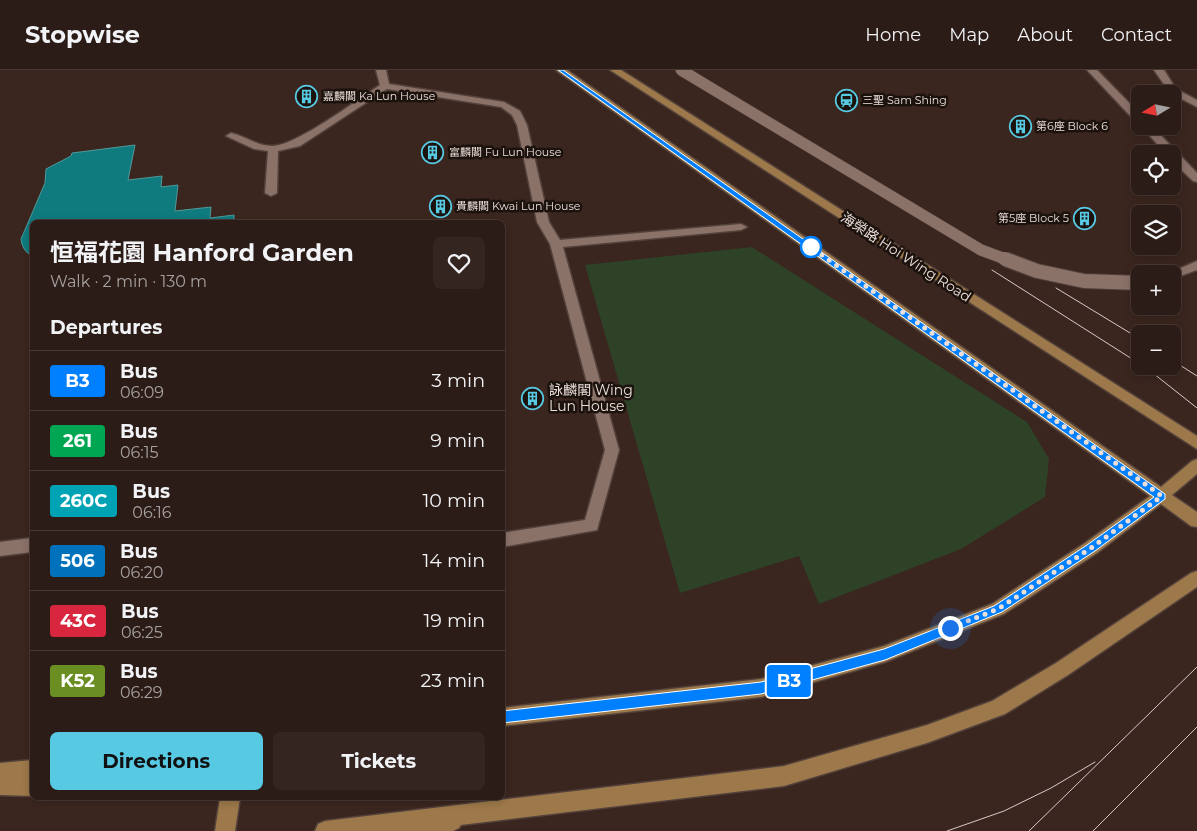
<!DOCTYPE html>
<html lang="en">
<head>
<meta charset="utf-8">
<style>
	:root { --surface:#2c1c17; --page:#342520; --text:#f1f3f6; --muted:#a6a1a1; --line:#483a36; --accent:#57c9e2 }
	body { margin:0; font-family:Montserrat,"Noto Sans TC",sans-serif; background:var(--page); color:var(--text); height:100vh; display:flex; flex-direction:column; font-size:19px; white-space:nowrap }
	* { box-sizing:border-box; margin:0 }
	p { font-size:16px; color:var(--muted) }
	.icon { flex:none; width:28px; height:28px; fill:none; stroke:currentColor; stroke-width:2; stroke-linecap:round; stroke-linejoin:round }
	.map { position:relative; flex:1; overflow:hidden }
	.drawer { position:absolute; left:30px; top:150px; width:475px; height:580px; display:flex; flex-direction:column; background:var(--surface); border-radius:8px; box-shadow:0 2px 8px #0003,0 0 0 1px var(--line) }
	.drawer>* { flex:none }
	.badge { padding:0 10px; border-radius:4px; font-size:18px; line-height:32px }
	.needle { width:32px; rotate:260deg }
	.controls { position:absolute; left:1131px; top:15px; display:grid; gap:10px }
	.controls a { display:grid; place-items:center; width:50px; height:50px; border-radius:8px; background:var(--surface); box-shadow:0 2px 8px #0003,0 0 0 1px var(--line); font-size:25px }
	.you { position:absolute; width:25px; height:25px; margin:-12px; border:4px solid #fff; border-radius:50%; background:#1a73e8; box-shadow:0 0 0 8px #1a73e833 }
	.map>.badge { position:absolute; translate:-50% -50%; box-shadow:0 0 0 2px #fff }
	h2 { padding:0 20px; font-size:19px; line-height:45px }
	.round { display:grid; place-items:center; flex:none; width:52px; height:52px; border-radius:8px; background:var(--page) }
	.headline { display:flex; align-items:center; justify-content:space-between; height:85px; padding:0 20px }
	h1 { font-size:24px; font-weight:700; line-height:38px }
	.cta { display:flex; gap:10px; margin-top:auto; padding:10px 20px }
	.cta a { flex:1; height:58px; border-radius:8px; background:var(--accent); color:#111; font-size:20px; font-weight:700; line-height:58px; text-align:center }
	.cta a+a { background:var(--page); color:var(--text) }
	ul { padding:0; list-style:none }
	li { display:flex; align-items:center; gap:15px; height:60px; padding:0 20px; border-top:1px solid var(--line) }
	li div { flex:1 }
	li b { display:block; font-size:19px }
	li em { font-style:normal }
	li .badge { min-width:55px; font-weight:700; text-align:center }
	header { display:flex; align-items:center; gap:30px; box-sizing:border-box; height:70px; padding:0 25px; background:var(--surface); border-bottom:1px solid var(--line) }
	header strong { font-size:24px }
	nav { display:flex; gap:28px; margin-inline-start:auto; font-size:18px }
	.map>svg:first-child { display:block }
	.green { fill:#2d4226 }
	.water { fill:#0f7b7f; stroke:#51999a }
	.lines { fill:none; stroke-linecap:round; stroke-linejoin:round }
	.lane-casing { stroke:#52413a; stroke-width:3 }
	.secondary-casing { stroke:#52413a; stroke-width:3 }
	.lane { fill:#8b7269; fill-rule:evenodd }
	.secondary { fill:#9d784a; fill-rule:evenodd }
	.tram { stroke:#d9cac5; stroke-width:1 }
	.lane-bridge-far1-casing { stroke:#52413a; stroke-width:12; stroke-linecap:butt }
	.lane-bridge-casing { stroke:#52413a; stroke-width:16; stroke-linecap:butt }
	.lane-bridge-far1 { stroke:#8b7269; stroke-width:11 }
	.lane-bridge { stroke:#8b7269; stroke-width:14 }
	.line { fill:#0080ff; stroke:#fff }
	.walk { stroke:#ecded9; stroke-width:5; stroke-dasharray:0 9 }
	.stop-dot { fill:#fff; stroke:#0080ff; stroke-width:2.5 }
	.labels { text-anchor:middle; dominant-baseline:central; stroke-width:5; stroke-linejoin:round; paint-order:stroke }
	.far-poi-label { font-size:11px; fill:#ecded9; stroke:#1b120e; text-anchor:start }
	.street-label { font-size:14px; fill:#ecded9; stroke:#1b120e }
	.poi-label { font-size:14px; fill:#ecded9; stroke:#1b120e; text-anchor:start }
</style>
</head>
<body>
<header>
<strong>Stopwise</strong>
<nav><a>Home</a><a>Map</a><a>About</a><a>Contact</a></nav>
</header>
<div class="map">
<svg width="1197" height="761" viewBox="0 0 1197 761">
	<rect width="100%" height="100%" fill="#3b261f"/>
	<path class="green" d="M752,177L1027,352L1049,389L1045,427L961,479L819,534L799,486L680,523L585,195Z"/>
	<path class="water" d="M135,75L128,110L162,106L161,117L178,115L175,141L211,137L210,148L234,145V152H32V186C25,182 22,177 21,169L45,113L46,99L71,86L72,83Z"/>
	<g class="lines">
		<defs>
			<path id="lane" d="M376,0H386L389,14L504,32L520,41L527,55L549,152L560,170L741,154L747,157L741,160L563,177L619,380L597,460L502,477V463L585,450L605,380L550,174L537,152L517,55L512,45L501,37L387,19L300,76L278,81L277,123L271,126L265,123L268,81L254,79L226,66L231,63C245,66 257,76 272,76C296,76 357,30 380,15Z
				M1087,0H1097L1140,44V53L1136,52Z
				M1154,0H1164L1176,19L1197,30V37L1170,23Z
				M1141,56H1152L1197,103V112L1193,111L1172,91V84H1166Z
				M1197,191V200L1172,209V204H1167Z
				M32,468V482L0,486V472Z"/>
			<path id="secondary" d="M556,0H567L1161,417L1192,391L1197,389V404L1172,425L1197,442V457L1191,456L1161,434L1097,483L1004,544L885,592L761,627L502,656V638L761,609L884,576L992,534L1085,473L1150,426Z
				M610,0H621L1197,366V379Z
				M1197,501V517L1068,605L1005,644L927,673L784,716L461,755L459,758L453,761H315L318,754L325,751L784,696L927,655L992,631L1056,593L1191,503Z
				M32,690V726L0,725V693Z
				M220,728H240L235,761H215Z"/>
		</defs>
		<use href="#lane" class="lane-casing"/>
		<use href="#secondary" class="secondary-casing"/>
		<use href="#lane" class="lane"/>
		<use href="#secondary" class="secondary"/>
		<path class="tram" d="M992,200L1140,294
			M1056,218L1140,269
			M1172,290L1197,306
			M1144,296L1197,338
			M947,761L1004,741L1051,718L1095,692
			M1029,761L1197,597
			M1093,761L1197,657"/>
		<defs>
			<path id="lane-bridge-far1" d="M681,0L981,180L1008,190"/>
			<path id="lane-bridge" d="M1005,189L1037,201L1084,211L1140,213"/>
		</defs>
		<use href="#lane-bridge-far1" class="lane-bridge-far1-casing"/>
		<use href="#lane-bridge" class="lane-bridge-casing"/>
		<use href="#lane-bridge-far1" class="lane-bridge-far1"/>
		<use href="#lane-bridge" class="lane-bridge"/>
	</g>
	<path class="line" d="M558,0H563L1165,424V429L1095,481L1002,542L885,590L761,624L502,653L498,651L496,647L498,643L502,641L761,612L884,579L994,536L1087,475L1154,427Z"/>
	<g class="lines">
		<path class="walk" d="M811,177L809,176L1162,426L1091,478L998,539L950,558"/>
	</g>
	<defs>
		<symbol id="building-ring" viewBox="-11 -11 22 22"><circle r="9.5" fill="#1b120e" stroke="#57c9e2" stroke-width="1.5"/><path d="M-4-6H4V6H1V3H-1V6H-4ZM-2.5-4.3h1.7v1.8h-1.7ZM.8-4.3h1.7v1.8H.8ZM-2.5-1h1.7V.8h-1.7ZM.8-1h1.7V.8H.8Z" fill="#57c9e2"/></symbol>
		<symbol id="station-ring" viewBox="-11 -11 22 22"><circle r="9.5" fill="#1b120e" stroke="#57c9e2" stroke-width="1.5"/><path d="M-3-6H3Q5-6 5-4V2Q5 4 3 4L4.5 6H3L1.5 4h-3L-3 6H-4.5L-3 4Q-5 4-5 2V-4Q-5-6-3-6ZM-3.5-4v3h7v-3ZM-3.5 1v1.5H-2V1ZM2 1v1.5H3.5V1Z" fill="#57c9e2"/></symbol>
	</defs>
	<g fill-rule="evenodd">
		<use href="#building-ring" x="294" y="14" width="25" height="25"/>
		<use href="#station-ring" x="834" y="18" width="25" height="25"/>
		<use href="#building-ring" x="1008" y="44" width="25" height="25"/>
		<use href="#building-ring" x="420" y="70" width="25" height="25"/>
		<use href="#building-ring" x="428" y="124" width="25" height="25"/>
		<use href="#building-ring" x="1072" y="136" width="25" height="25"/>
		<use href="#building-ring" x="520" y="316" width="25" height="25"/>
	</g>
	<circle class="stop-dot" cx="811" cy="177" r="10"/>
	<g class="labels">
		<g class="far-poi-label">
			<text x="323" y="26">嘉麟閣 Ka Lun House</text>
			<text x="862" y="30">三聖 Sam Shing</text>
			<text x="1036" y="56">第6座 Block 6</text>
			<text x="449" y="82">富麟閣 Fu Lun House</text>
			<text x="456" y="136">貴麟閣 Kwai Lun House</text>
			<text x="1069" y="148" text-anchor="end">第5座 Block 5</text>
		</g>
		<g class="street-label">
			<text transform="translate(906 187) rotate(33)">海榮路 Hoi Wing Road</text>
		</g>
		<g class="poi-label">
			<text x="549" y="320">詠麟閣 Wing<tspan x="549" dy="16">Lun House</tspan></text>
		</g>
	</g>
</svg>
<div class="controls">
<a><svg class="needle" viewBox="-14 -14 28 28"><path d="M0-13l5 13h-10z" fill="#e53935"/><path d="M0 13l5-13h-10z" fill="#a6a1a1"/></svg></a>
<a><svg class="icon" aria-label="locate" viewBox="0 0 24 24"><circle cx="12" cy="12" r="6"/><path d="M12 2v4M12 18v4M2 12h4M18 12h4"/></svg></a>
<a><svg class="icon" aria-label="layers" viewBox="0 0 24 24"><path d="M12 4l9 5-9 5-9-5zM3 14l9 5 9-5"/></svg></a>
<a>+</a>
<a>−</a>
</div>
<div class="you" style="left:950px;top:558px"></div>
<b class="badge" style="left:789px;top:611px;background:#0080ff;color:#fff">B3</b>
<section class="drawer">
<div class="headline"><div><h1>恒福花園 Hanford Garden</h1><p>Walk · 2 min · 130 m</p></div><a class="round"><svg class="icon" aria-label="heart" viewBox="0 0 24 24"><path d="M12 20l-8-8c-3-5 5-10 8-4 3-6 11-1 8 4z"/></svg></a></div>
<h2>Departures</h2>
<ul>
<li><span class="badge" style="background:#0080ff;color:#fff">B3</span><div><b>Bus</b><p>06:09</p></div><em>3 min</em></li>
<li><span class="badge" style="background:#00a651;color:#fff">261</span><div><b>Bus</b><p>06:15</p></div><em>9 min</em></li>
<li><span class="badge" style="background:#00a3b4;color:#fff">260C</span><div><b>Bus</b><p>06:16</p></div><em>10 min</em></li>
<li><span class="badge" style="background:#0072bc;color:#fff">506</span><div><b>Bus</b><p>06:20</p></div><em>14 min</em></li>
<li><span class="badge" style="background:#d7263d;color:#fff">43C</span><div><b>Bus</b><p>06:25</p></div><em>19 min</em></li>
<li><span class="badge" style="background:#6b8e23;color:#fff">K52</span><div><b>Bus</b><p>06:29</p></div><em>23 min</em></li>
</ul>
<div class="cta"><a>Directions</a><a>Tickets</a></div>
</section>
</div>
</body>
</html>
